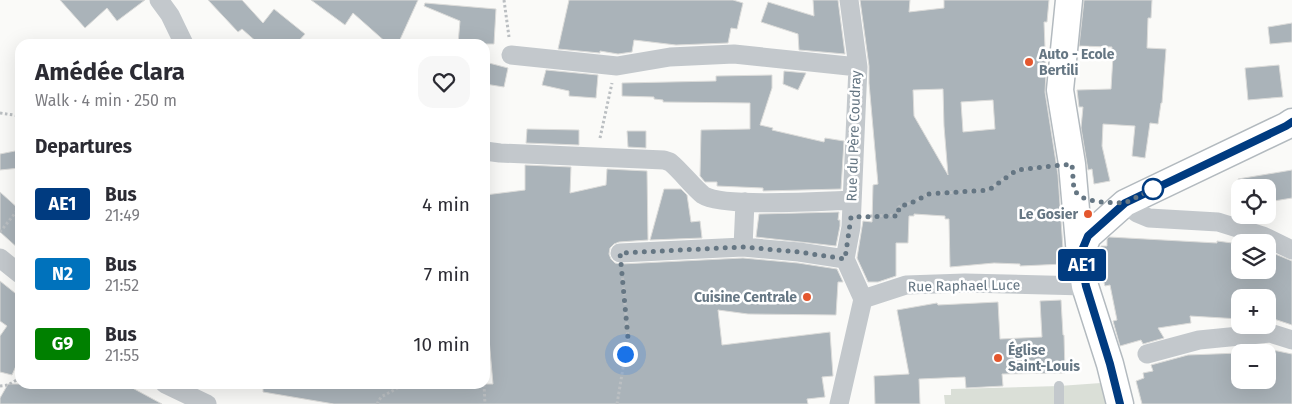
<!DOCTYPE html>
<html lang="en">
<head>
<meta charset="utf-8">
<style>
	:root { --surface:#fff; --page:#f7f7f7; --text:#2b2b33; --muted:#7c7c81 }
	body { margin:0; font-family:"Fira Sans",sans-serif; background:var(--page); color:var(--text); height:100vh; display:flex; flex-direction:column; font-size:19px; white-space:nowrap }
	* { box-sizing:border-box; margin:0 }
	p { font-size:16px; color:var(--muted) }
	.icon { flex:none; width:28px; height:28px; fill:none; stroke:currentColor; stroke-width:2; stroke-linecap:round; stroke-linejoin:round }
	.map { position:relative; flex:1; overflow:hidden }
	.side { position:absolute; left:15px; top:39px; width:475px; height:350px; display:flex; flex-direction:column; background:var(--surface); border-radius:15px; box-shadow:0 5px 20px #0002 }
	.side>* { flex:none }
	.badge { padding:0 10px; border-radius:4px; font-size:18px; line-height:32px }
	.buttons { position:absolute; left:1231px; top:179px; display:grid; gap:10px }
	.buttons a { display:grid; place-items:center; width:45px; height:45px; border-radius:10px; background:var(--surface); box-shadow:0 5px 20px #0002; font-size:25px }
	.you { position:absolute; width:25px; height:25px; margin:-12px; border:4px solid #fff; border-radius:50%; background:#1a73e8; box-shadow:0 0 0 8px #1a73e833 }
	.map>.badge { position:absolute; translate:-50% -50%; box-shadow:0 0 0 2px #fff }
	h2 { padding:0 20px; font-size:19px; line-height:45px }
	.round { display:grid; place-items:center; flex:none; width:52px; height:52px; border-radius:15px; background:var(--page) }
	.headline { display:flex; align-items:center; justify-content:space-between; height:85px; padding:0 20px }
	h1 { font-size:24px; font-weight:700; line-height:38px }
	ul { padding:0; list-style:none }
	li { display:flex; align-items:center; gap:15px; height:70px; padding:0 20px }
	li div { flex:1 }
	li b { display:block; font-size:19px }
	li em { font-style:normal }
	li .badge { min-width:55px; font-weight:700; text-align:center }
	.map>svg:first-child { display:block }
	.green { fill:#dadfd7 }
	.building { fill:#aab3b9; stroke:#dcdcda; fill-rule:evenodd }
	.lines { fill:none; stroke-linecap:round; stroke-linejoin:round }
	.secondary-casing { stroke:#b3babf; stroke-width:29 }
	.path { stroke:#bbbfc2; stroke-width:3; stroke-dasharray:2.5 2.5; stroke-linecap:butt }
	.lane { stroke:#c3c8cc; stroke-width:10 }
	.street { stroke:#c3c8cc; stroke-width:19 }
	.secondary { stroke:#fff; stroke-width:26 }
	.line-casing { stroke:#fff; stroke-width:11 }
	.line { stroke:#003b80; stroke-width:8 }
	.walk { stroke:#657683; stroke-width:5; stroke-dasharray:0 9 }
	.poi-dot { fill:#e4572e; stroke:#fff; stroke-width:2 }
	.stop-dot { fill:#fff; stroke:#003b80; stroke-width:2.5 }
	.labels { text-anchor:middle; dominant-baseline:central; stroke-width:5; stroke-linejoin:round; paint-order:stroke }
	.poi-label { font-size:14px; font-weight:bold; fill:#657683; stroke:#fff; text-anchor:start }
	.street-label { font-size:14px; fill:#657683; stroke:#fff }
</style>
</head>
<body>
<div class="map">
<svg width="1292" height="404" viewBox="0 0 1292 404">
	<rect width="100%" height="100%" fill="#fafaf8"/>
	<path class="green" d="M1101,383L1107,404H945L944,395H951V389L1059,386Z"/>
	<path class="building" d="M60,0H145L117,21L107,8L85,28Z
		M208,0H242L263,23L274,9L305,34L296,44H259L242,29L238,32Z
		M311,0H418L398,44H388L353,13L345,25Z
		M569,0H733L743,3L737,29L731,28L728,43L676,45L634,40L632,52L618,54L600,51V53L558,49Z
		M813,0H838L845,54L799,50L798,34L761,22L768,2L814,16Z
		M860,0H910L909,12L944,8V0H1049L1047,22H1044L1046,73L1045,92L1058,175L1064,264L1020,266V264L994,263L950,267L949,219H945V216L914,214V216H909L908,243H896V276L878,282H868L857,258L863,221L872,222L873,185L878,184L869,83V66ZM943,89L944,126L948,175L914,116L913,90ZM993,100L995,129L963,132L961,102Z
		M1084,0H1152L1151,18H1148L1147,48L1166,49L1162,103H1161L1158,124L1150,123L1145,158L1132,156L1135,126L1103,124L1102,146L1110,181L1094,184L1092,169L1088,170L1081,128L1083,107H1079L1077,90L1111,89L1113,56L1111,55L1112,47L1079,46Z
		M425,3L496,9L494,44H458L460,21L424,6Z
		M1292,23V42L1270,44L1268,27Z
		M485,62L508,68L504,87L485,84Z
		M1279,65L1283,97L1248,100L1245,68Z
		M546,70L598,75L596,98L569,96V91L542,85Z
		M784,71L806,73L798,90L783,84Z
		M772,75V88L760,125L773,128L772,130L824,142L825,138L844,141L841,189L763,191V188L717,186V182H705L700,176L701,130L750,129V103L663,102V100L654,99V97L622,96V83L716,81V76Z
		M527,129L579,130V145L526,143Z
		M627,131H646V148L628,147Z
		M20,150V168L0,170V154Z
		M525,165L571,167L570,193L606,185L607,169L647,171L648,240L619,242L614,244L610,248L609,254L611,259L615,263L621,264L743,258L798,263L837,269L843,282H838L836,315L748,314L718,310L722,345L830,332L833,376L822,377L825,397L807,399L808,404H334L263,392V384H397L395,388H434V384H493L486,305H485V195L525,190Z
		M1292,170V198L1268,202V188H1239L1238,179Z
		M664,189H681L687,195L691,222L700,221L702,238L650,240Z
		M0,192L20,210V250L0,232Z
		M839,212L838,220H840V226L836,246L756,237L759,214Z
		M1109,237L1217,243V241L1240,244V270H1268V251L1292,261V325L1268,317V298H1240V319L1190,316L1191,323L1158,328L1164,338L1143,344L1141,340L1120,346L1113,321L1117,320L1110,285L1105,286L1100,270L1101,246H1107V239Z
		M0,281L20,297V357L12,375L0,372V336L7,326L0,321Z
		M1061,300L1063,335H1064L1065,373L1002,374L1003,386L966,388L965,377L919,379L920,404H875L874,376L909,374L897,310L937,303L938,305L998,302L1000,339L1042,337L1040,301Z
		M1268,349L1292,354V404H1142L1136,381L1144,378L1143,373L1153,371L1151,365L1188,355L1240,353V380H1268V352H1244H1268Z
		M8,384H125L162,404H0V398Z"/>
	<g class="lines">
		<defs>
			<path id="secondary" d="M1069,0L1060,90L1072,164L1080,255L1085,286L1110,364L1120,404
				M1080,255L1088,236L1125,203L1286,126L1292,122"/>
		</defs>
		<use href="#secondary" class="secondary-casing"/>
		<path class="path" d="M504,0L509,37
			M0,113L20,116
			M600,138L612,83
			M870,216L898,215L899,207L916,201L928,194L989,190L1000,181L1017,170L1052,167
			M0,232L20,207
			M484,384L485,404
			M0,386L8,385L20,378
			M377,404L381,397L405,384
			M617,404L628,338L622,271"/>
		<path class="lane" d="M1059,386V404"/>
		<path class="street" d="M159,0L170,15L184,44
			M849,0L858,67L851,227L845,259L863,299
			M511,55L617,66L670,57L734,54L858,67
			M485,151L500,153L664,160L670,162C681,171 693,187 703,195C722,208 824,201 852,200
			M1125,203L1137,213L1149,218L1218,222L1263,236L1292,250
			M743,247L745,202
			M620,253L743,247L799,252L845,259
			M0,258L20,274
			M1147,354L1199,340L1270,333L1292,340
			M165,384L207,404
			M839,404L863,299L906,285L965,283L1085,286"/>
		<use href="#secondary" class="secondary"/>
	</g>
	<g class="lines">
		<defs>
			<path id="line" d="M1120,404L1110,364L1086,286L1080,255L1088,236L1125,203L1286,126L1292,122"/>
		</defs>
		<use href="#line" class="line-casing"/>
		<use href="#line" class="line"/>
		<path class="walk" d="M625,354L628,338L620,253L743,247L799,252L845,259L851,217L898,216L899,207L916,201L928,194L989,190L1017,170L1072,164L1074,191L1085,199L1101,202L1125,203L1153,189"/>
	</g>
	<g class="poi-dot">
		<circle cx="1029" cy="62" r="5"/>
		<circle cx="1088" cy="214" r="5"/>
		<circle cx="807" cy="297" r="5"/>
		<circle cx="998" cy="358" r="5"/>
	</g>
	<circle class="stop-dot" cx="1153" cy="189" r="10"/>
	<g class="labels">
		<g class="poi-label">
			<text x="1039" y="54">Auto - Ecole<tspan x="1039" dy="16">Bertili</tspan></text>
			<text x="1078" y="214" text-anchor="end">Le Gosier</text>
			<text x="797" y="297" text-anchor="end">Cuisine Centrale</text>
			<text x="1008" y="350">Église<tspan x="1008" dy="16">Saint-Louis</tspan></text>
		</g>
		<g class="street-label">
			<text transform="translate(854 136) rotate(-88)">Rue du Père Coudray</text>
			<text transform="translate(964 286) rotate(-1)">Rue Raphael Luce</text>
		</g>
	</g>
</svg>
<div class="buttons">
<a><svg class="icon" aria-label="locate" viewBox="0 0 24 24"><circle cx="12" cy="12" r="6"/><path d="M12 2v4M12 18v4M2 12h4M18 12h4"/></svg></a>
<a><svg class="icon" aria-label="layers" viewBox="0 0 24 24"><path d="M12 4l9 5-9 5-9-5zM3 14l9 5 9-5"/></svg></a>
<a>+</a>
<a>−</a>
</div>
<div class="you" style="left:625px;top:354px"></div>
<b class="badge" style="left:1082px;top:265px;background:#003b80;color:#fff">AE1</b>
<section class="side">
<div class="headline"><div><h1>Amédée Clara</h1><p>Walk · 4 min · 250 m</p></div><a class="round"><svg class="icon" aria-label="heart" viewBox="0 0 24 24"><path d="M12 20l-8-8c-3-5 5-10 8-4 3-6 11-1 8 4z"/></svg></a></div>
<h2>Departures</h2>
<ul>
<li><span class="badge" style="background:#003b80;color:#fff">AE1</span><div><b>Bus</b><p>21:49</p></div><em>4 min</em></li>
<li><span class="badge" style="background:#0072bc;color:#fff">N2</span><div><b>Bus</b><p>21:52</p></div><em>7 min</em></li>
<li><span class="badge" style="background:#008000;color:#fff">G9</span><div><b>Bus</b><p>21:55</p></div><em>10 min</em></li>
</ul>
</section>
</div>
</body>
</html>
